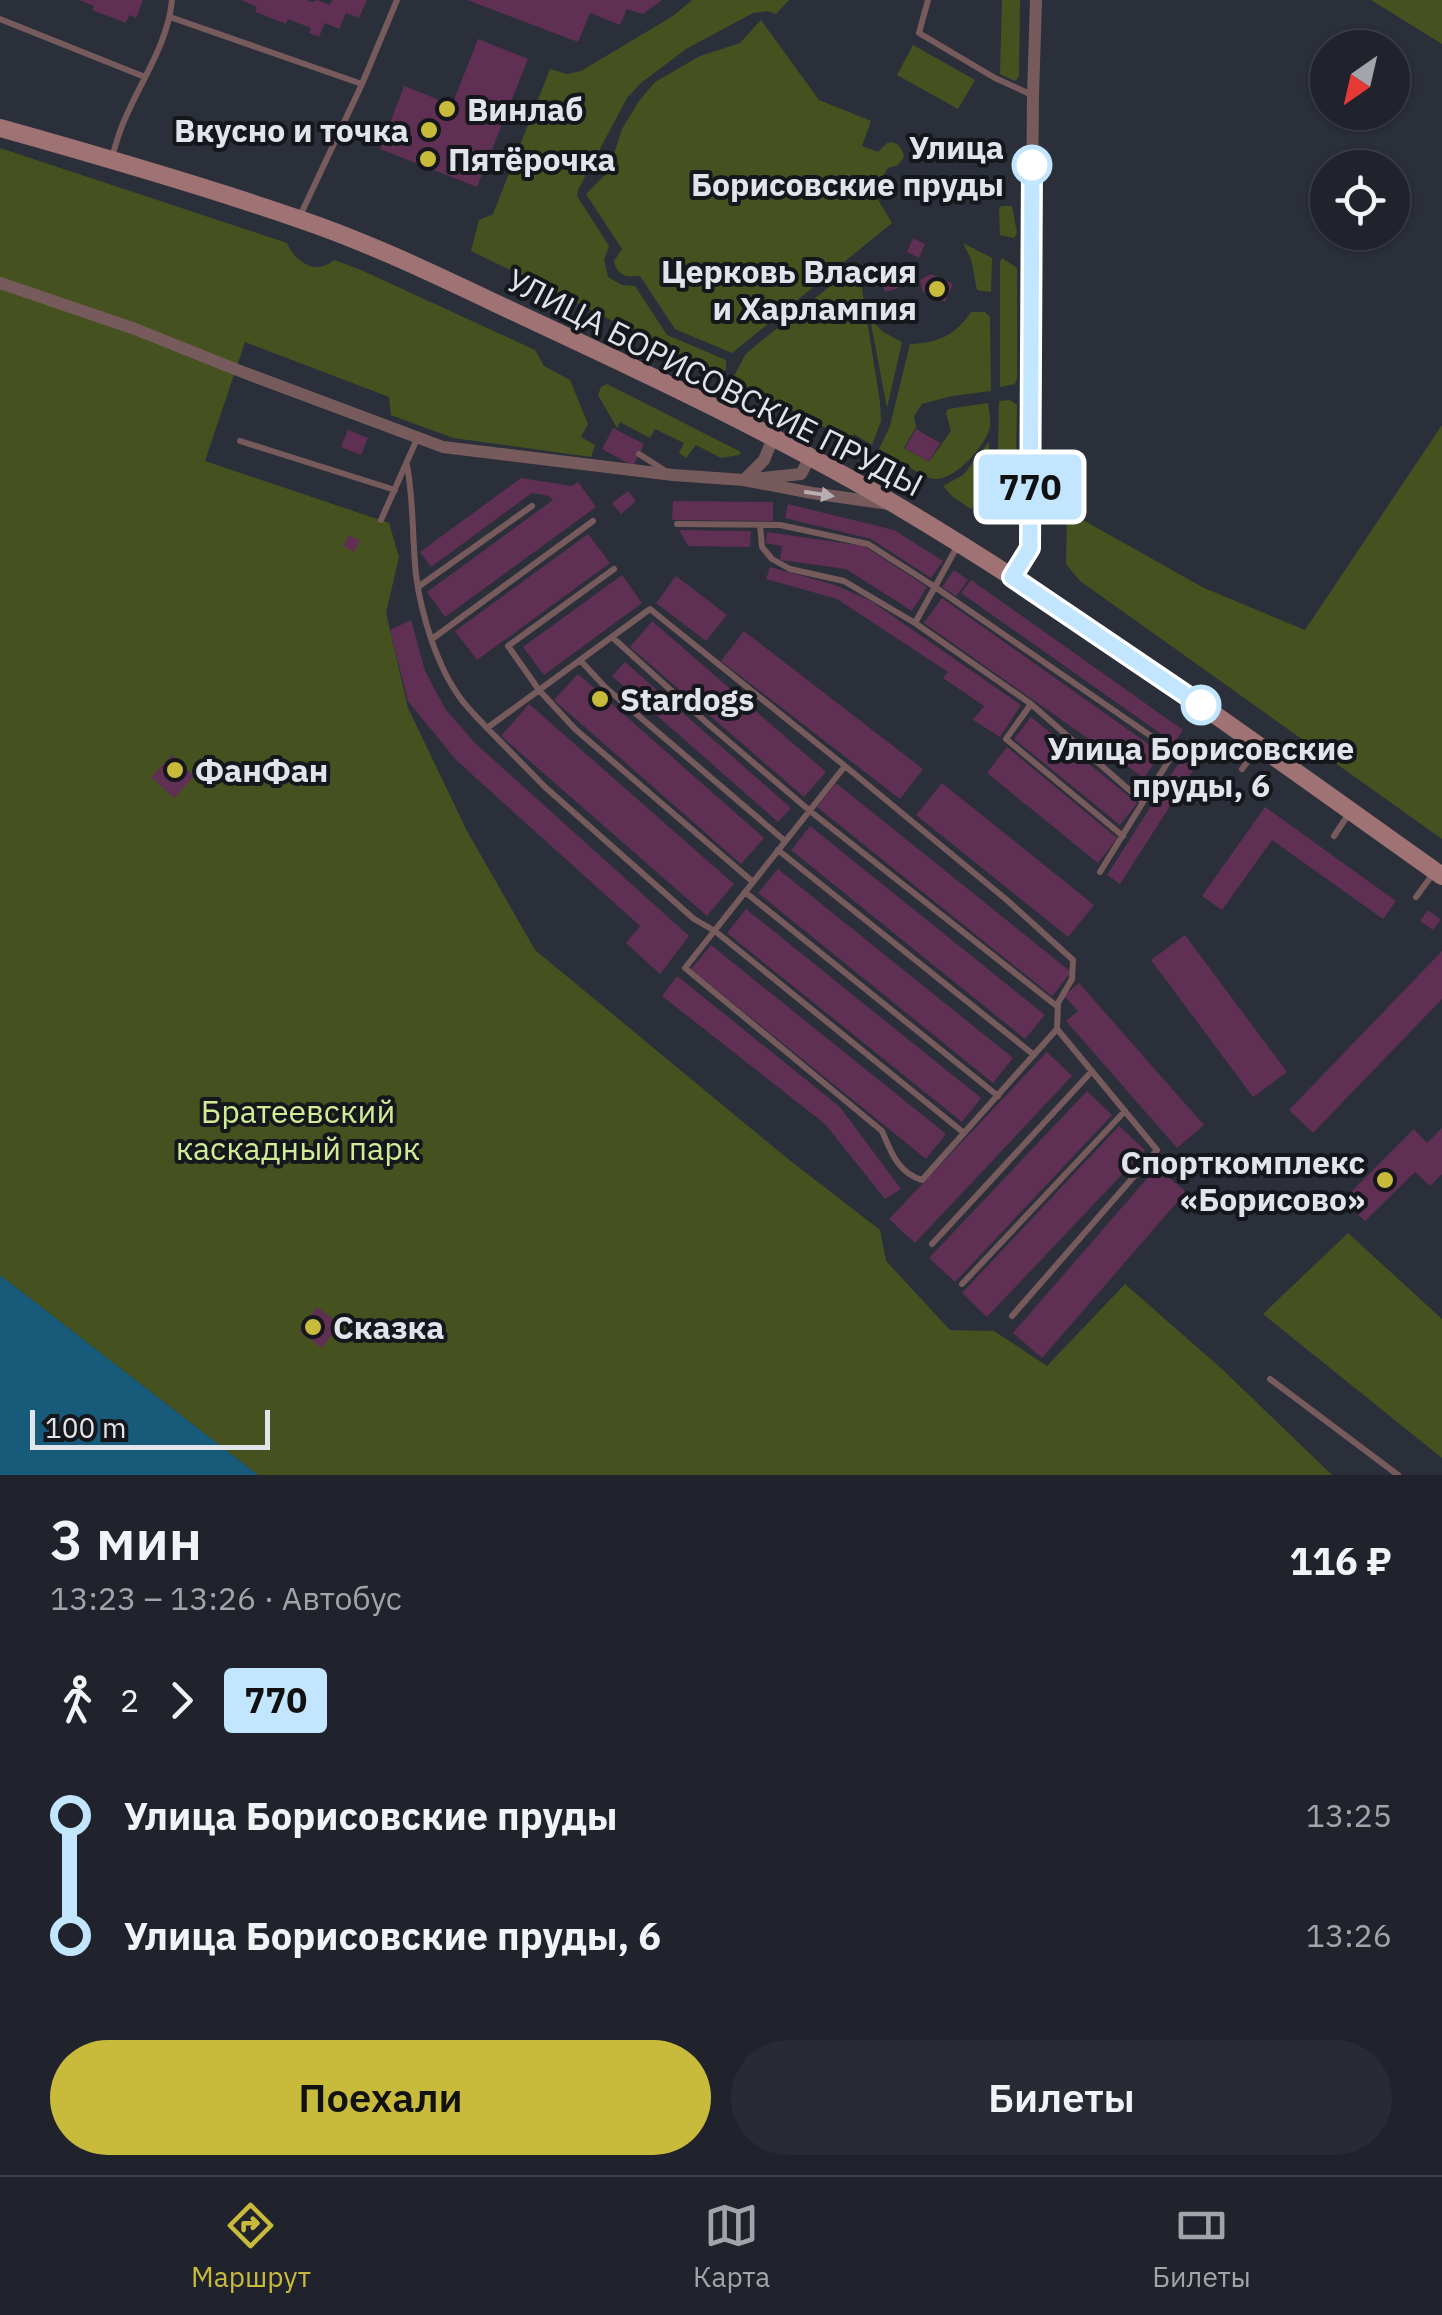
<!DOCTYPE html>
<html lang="ru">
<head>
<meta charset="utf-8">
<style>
	:root { --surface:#20232c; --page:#282b34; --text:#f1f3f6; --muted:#a2a4a9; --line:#3d4048; --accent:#c8bb3b }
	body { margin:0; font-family:"IBM Plex Sans",sans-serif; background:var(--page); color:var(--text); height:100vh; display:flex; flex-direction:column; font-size:38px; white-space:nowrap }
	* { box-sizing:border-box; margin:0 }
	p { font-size:32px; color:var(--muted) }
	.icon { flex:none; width:55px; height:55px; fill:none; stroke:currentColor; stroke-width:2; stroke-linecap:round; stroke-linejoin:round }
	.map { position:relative; height:1475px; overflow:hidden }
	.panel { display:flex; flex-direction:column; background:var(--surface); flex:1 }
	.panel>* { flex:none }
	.badge { padding:0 20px; border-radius:8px; font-size:35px; line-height:65px }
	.needle { width:65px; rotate:214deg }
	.tools { position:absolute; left:1310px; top:30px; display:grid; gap:20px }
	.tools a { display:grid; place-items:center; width:100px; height:100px; border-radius:50%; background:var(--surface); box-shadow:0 2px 8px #0004,0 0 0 2px var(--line); font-size:50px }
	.scale { position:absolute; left:30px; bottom:25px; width:240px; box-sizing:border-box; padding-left:10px; border:5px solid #e1e4eb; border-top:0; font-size:28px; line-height:35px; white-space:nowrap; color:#e1e4eb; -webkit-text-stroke:8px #15171c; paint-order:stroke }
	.map>.badge { position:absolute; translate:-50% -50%; box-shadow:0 0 0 5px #fff }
	.legs { display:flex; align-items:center; gap:15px; height:110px; padding:0 50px; font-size:32px }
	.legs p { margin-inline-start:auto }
	.head { display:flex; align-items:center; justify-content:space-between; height:170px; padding:0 50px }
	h1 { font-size:55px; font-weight:600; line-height:75px }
	.button { display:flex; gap:20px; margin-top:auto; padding:20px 50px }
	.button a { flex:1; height:115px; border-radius:60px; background:var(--accent); color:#111; font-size:40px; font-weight:600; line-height:115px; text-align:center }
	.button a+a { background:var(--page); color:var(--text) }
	ul { padding:0 50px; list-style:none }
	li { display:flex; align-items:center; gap:35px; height:120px; font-size:38px }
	li i { display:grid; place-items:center; width:15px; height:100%; margin:0 12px; background:currentColor }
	li i::after { content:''; width:25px; height:25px; margin:-12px; border:8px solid; border-radius:50%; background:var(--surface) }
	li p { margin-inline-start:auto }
	li:first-child i { background:linear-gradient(#0000 50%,currentColor 0) }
	li:last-child i { background:linear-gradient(currentColor 50%,#0000 0) }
	.dock { display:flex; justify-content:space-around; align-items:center; height:140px; border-top:2px solid var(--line); background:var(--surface); font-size:28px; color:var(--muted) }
	.dock a { display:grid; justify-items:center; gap:5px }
	.dock .on { color:var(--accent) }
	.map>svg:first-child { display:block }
	.green { fill:#455220 }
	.water { fill:#175a7a }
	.building { fill:#5f3053 }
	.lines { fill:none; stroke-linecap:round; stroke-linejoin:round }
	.lane { stroke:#775b5c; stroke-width:6 }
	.street { stroke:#775b5c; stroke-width:12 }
	.secondary { stroke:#9f7274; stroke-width:18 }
	.oneway { fill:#b7adb2 }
	.line-1-casing { stroke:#fff; stroke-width:22 }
	.line-1 { stroke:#c2e6ff; stroke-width:15 }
	.poi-dot { fill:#c8bb3b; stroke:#15171c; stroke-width:4 }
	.stop-1-dot { fill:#fff; stroke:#c2e6ff; stroke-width:5 }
	.labels { text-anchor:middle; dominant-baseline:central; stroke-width:8; stroke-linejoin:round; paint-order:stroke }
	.poi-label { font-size:32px; font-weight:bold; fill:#e1e4eb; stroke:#15171c; text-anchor:start }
	.stop-label { font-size:32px; font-weight:bold; fill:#e1e4eb; stroke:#15171c; text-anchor:end }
	.street-label { font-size:32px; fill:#e1e4eb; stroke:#15171c }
	.park-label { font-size:32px; fill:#d2ec96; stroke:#15171c }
</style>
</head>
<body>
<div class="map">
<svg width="1442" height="1475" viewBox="0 0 1442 1475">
	<rect width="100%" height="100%" fill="#2b2f3a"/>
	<path class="green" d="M692,0H789L776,14L767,11L753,13L686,49L641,83L627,98L578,190L577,196L609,246L604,260L608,277L622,285L635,286L667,335L726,360V369L721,375C637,334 555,291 471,251L479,220L493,214L550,69L567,74L581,71L673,16Z
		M1002,0H1020L1019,76L1015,81L1000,74Z
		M1371,0H1442V44Z
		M761,20L819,100L871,121L862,146L878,152L887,143C896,140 903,148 904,157L898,165L888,168L873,191L892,223L732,353L675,329L640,276C626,277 617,276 614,261L622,249L586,194L608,172L622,129L639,101L655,82L700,56L740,43Z
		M913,45L975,80L958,109L897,75Z
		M0,148L287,243C295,262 316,276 334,260L361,270L535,350L544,366L570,380L588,424L581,437L595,445L591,457L453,438L391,415L389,397L245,342L205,461L389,523L399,557L386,613L408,708L467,831L535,950L788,1159L880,1230L886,1261L950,1330L994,1331L1047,1366L1125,1284L1223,1370L1332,1475H258L0,1275Z
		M1001,206H1012L1017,233L1014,238L1000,235L999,210Z
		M963,243L992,258L991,292L977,290L971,259Z
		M1002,258L1017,268V379L1015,384L1000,387V262Z
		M853,268L859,270L880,402L881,421L872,445L854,434L850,440L732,380L745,355L754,347Z
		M971,312H985L990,317L991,391L952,396L922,404L914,416L916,427L904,448L929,462L951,431L946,413L948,409L988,403C989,411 991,420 990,427C986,445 955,481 934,479C924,478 890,455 879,449L890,426L910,344C937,343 955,336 971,312Z
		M870,318L883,332L902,342L887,408Z
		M607,384L741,452L739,455L721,458L696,445L686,458L679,453L684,443L655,429L650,438L620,422L617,428L598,395L601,387Z
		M1010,400L1017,405L1015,519L997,494L999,401Z
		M1442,425V839L1080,581L1066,564L1067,511L1204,588L1305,630Z
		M989,442L988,497L971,509L953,497L943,486L963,475Z
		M1348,1233L1442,1319V1458L1263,1314Z"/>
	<path class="water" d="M0,1275L258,1475H0Z"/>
	<path class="building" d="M79,0H143L136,18L129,15L126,23L92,10L94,6Z
		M241,0H307L312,2L317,0L330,5L332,0H367L359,18L346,13L339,29L325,23L319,37L309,33L311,28L288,19L286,24L271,18L255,12L257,7Z
		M467,0H662L643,14L627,9L620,25L590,13L578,42Z
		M478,39L528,59L477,187L380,149L404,86L452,105Z
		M913,238L925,244L919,258L907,252Z
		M931,274L953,284L945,302L923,292L921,287L920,280Z
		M894,275L899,288L885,292L881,280Z
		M613,428L644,444L633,466L602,449Z
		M916,429L940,443L929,462L905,448Z
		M348,430L368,438L361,455L341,447Z
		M521,478L572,486L578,482L596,507L445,617L427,592L553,500L549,496L532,493L431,567L420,552Z
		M628,491L636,501L621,514L612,503Z
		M673,501L773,502V521L672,520Z
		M788,504L894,530L943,561L931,578L871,539L785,518Z
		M679,530L751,531L750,547L688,546Z
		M767,532L864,546L927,587L912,611L846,569L780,560L782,546L766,543Z
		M588,534L610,563L477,660L455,631Z
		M349,535L360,541L354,552L343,546Z
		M770,567L835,585L871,601L1021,705L1000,737L973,720L984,706L943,678L948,672L837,599L766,579Z
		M954,570L968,580L956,596L942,587Z
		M622,575L642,603L544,675L523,647Z
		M676,576L727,615L706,641L656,603Z
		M971,580L1183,730L1174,743L961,593Z
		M942,598L1161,753L1144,778L924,623Z
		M411,620L425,671L446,710L475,743L689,936L660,974L626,943L640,926L456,760L408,701L390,630Z
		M652,621L826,772L804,797L630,647Z
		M744,631L923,769L900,799L721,661Z
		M625,662L791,808L778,822L612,676Z
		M578,674L764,838L741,864L554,700Z
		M529,704L734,884L707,916L501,736Z
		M1031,717L1137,803L1120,825L1014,739Z
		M1194,739L1208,747L1120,884L1107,875Z
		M1007,747L1117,838L1098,863L987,773Z
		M172,755L194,776L174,798L151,777Z
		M836,783L1071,972L1052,996L817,807Z
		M942,783L1094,905L1068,937L916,815Z
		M1265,807L1396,901L1383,919L1272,840L1222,910L1202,896Z
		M810,826L1045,1015L1025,1039L791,850Z
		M778,869L1013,1058L993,1083L758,893Z
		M746,909L981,1098L962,1122L727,933Z
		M1428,910L1441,920L1433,930L1420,921Z
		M1185,935L1287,1072L1253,1097L1151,960Z
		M711,945L946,1134L926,1159L691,969Z
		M1442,951V999L1313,1133L1289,1110Z
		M677,976L840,1107L901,1189L885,1199L825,1124L662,996Z
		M1079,983L1204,1125L1177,1148L1066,1021L1078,1011L1064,996Z
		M1047,1052L1072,1076L915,1243L889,1219Z
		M1087,1091L1112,1115L955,1282L929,1258Z
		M1119,1126L1145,1150L987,1317L962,1293Z
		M1442,1128V1174L1430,1186L1415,1172L1365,1221L1343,1200L1414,1129L1427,1143Z
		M1157,1167L1186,1192L1042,1358L1013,1333Z
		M317,1307L340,1324L322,1348L299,1331Z"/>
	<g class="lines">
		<path class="lane" d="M928,0L919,33L995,78L1032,95
			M170,17L362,84
			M0,19L145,77
			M112,157C115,147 118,136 122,126C138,85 168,45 172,0
			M299,218L362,84L397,0
			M240,441L395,490
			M639,454L664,470
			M407,465C414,502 412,538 416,575C421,614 437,667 461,699C469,710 479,719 487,728L650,609L845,766L685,968L882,1131C891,1152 898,1173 922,1180L1057,1029L1157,1150L1012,1316
			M381,520L417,439
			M677,524L780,525L868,544L935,587L1174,752L1100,872
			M760,525L762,547L772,559L790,569L844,581L915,623L1031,704L1143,802
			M614,569L508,646L539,690L575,729L753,882
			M418,587L532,506
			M915,623L958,545
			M612,637L707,723L810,811L1058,1007
			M432,639L593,521
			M580,660L606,688L785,841
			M1031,704L1006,739L1123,836
			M487,728L545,787L694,919L715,931L964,1133
			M845,766L1008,901L1073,960L1072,979L1058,1003L1057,1029
			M1242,769L1259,746
			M1334,836L1350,812
			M778,850L1034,1055
			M745,892L998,1096
			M1416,897L1433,874
			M932,1244L1092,1071
			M962,1284L1125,1111
			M1270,1379L1398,1475"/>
		<path class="street" d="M0,283L135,329L240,371L443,447L673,475L744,480L812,493L889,504
			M762,478L801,474L810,457
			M744,480L764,460L773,438
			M1013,577L1029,548L1033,95L1036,0"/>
		<path class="secondary" d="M0,128C100,156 201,185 299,219C382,247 460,287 540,324C658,379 778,436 891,502C1082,615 1261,748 1442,876"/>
	</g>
	<defs><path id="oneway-solid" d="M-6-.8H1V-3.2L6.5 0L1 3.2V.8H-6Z" transform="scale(2.5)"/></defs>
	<use class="oneway" href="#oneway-solid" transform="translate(819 494) rotate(9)"/>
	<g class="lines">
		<defs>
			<path id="line-1" d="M1032,165L1030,548L1012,577L1201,705"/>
		</defs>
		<use href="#line-1" class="line-1-casing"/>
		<use href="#line-1" class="line-1"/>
	</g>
	<g class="poi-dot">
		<circle cx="447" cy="109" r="10"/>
		<circle cx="429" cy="130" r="10"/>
		<circle cx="428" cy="159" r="10"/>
		<circle cx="937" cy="289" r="10"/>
		<circle cx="600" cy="699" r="10"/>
		<circle cx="175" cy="770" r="10"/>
		<circle cx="1385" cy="1180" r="10"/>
		<circle cx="313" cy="1327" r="10"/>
	</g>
	<g class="stop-1-dot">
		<circle cx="1032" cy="165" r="18"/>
		<circle cx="1201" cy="705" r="18"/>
	</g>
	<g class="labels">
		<g class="poi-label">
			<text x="467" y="109">Винлаб</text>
			<text x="409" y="130" text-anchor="end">Вкусно и точка</text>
			<text x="448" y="159">Пятёрочка</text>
			<text x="917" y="271" text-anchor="end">Церковь Власия<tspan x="917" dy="37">и Харлампия</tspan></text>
			<text x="620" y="699">Stardogs</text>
			<text x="195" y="770">ФанФан</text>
			<text x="1365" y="1162" text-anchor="end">Спорткомплекс<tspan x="1365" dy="37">«Борисово»</tspan></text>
			<text x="333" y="1327">Сказка</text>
		</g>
		<g class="stop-label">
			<text x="1004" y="147">Улица<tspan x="1004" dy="37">Борисовские пруды</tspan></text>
			<text x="1201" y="748" text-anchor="middle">Улица Борисовские<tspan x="1201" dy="37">пруды, 6</tspan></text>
		</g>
		<g class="street-label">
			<text transform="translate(715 382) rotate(27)">УЛИЦА БОРИСОВСКИЕ ПРУДЫ</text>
		</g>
		<g class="park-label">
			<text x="298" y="1111">Братеевский<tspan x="298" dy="37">каскадный парк</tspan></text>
		</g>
	</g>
</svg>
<div class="tools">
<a><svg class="needle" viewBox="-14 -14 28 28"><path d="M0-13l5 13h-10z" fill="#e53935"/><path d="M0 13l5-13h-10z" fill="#a2a4a9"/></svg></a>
<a><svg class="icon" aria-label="locate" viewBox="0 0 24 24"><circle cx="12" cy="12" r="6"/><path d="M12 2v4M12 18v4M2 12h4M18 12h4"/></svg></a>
</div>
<div class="scale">100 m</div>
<b class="badge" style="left:1030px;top:487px;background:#c2e6ff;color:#111">770</b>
</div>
<section class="panel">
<div class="head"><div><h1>3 мин</h1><p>13:23 – 13:26 · Автобус</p></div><b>116 ₽</b></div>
<div class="legs"><svg class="icon" aria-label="walk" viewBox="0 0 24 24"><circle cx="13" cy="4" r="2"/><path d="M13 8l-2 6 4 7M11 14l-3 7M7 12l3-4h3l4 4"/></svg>2<svg class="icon" aria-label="forward" viewBox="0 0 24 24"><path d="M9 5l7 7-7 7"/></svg><b class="badge" style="background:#c2e6ff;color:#111">770</b></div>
<ul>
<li><i style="color:#c2e6ff"></i><b>Улица Борисовские пруды</b><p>13:25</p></li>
<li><i style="color:#c2e6ff"></i><b>Улица Борисовские пруды, 6</b><p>13:26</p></li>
</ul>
<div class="button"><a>Поехали</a><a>Билеты</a></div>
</section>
<nav class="dock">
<a class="on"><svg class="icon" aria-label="directions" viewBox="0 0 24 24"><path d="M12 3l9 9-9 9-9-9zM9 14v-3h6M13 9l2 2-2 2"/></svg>Маршрут</a>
<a><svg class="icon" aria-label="map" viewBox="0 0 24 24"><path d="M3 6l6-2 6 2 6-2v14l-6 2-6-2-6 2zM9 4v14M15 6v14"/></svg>Карта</a>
<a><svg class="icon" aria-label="tickets" viewBox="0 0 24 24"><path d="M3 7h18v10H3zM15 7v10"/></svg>Билеты</a>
</nav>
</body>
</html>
